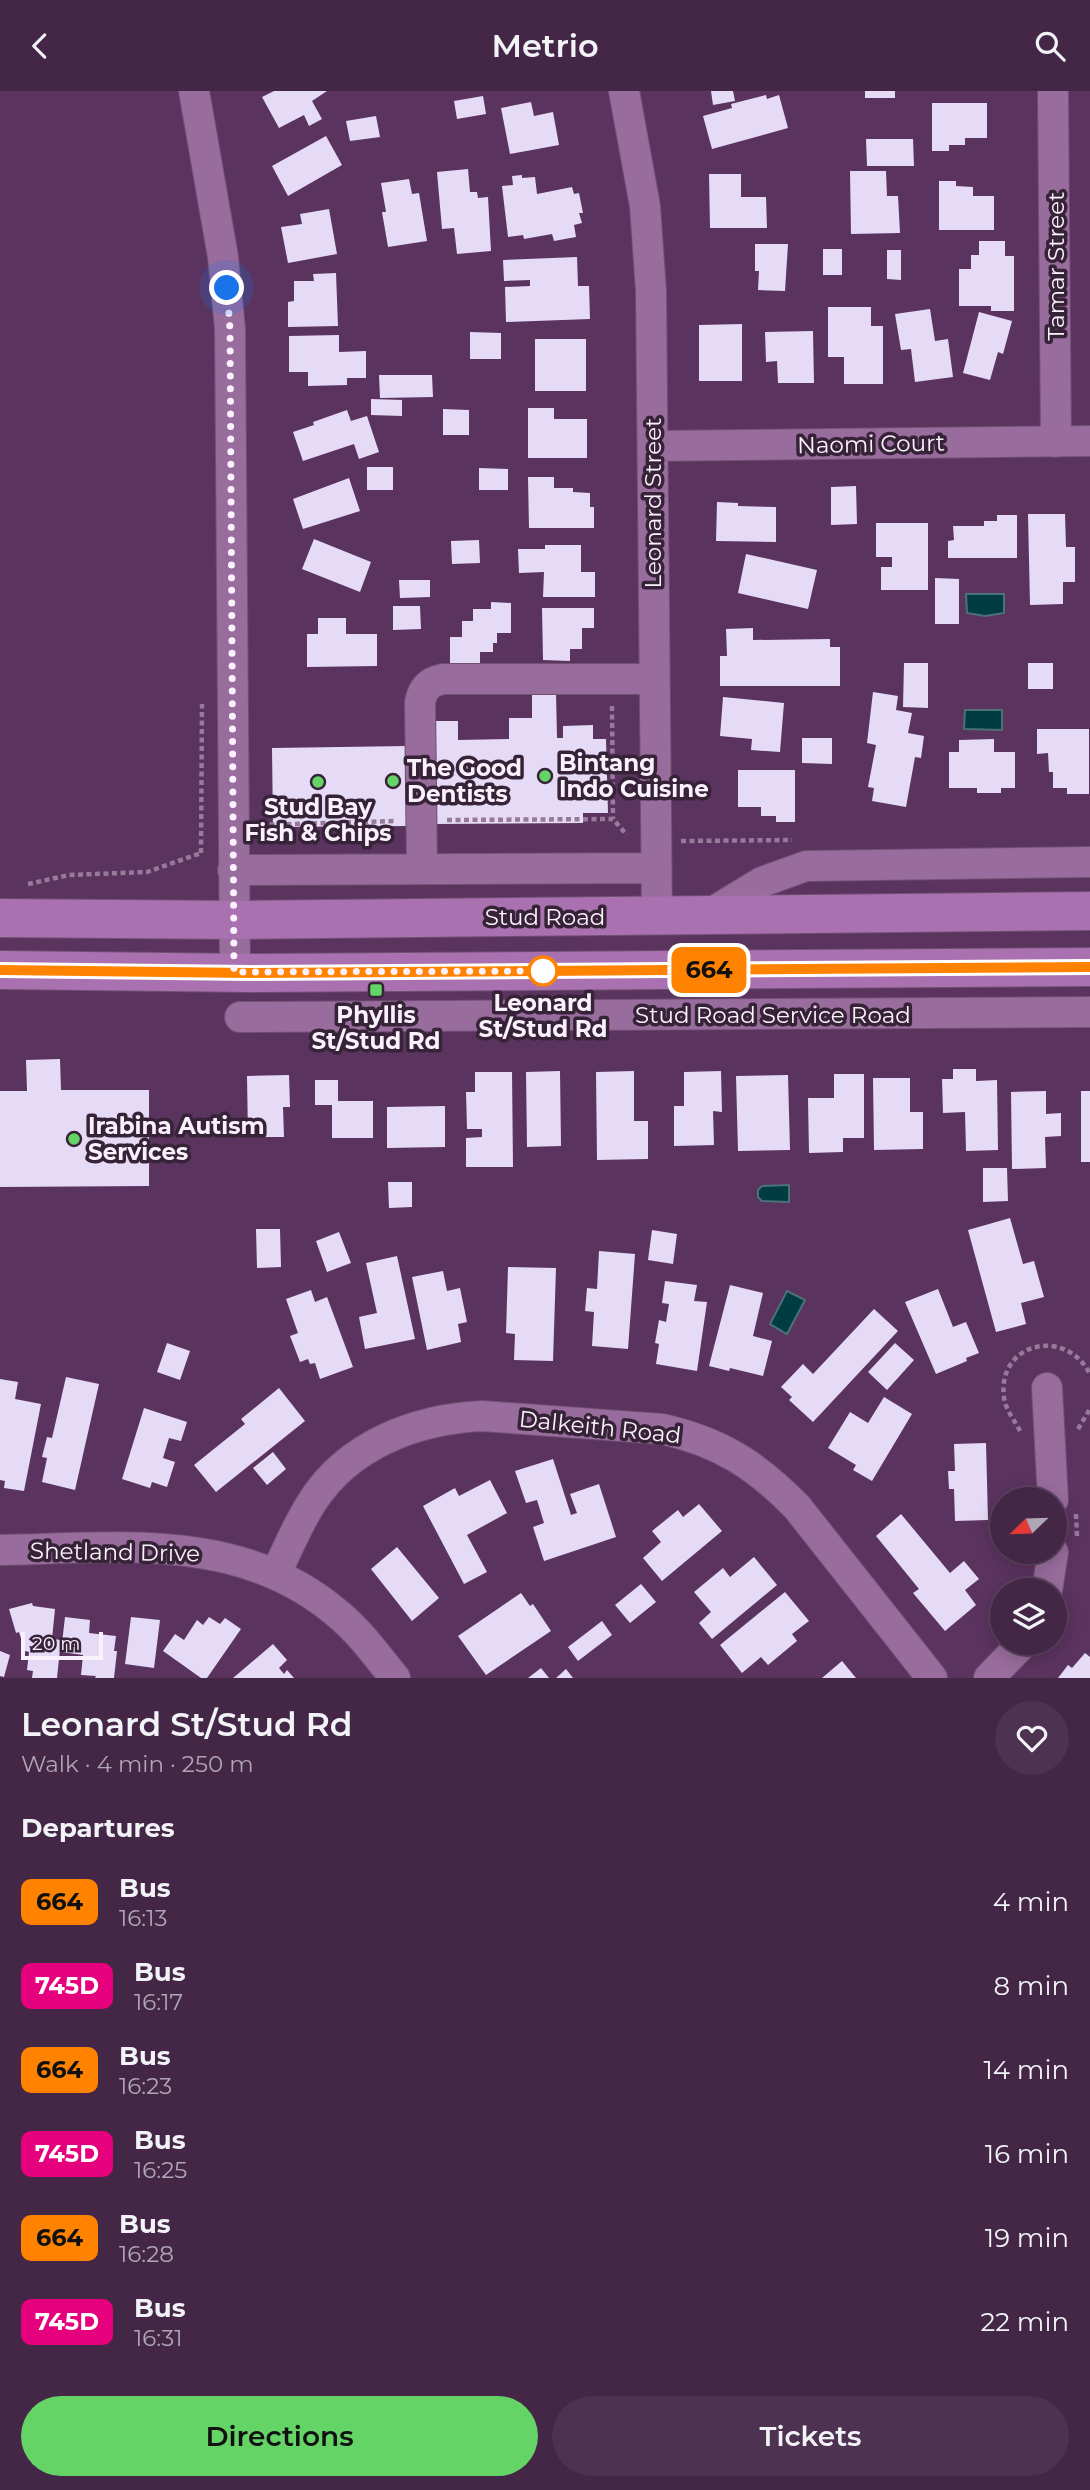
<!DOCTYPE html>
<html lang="en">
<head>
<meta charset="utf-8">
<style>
	:root { --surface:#442647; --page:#4e3252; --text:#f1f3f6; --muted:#afa5b4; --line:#5c4360; --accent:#65d467 }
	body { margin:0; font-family:Montserrat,sans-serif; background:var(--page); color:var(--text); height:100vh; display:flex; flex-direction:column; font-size:26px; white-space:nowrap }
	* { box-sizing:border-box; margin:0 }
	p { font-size:23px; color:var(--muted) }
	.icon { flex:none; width:38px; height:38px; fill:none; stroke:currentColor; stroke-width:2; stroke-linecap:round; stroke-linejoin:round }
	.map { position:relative; height:1587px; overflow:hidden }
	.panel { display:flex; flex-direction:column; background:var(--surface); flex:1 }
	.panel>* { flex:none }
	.badge { padding:0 14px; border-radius:10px; font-size:24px; line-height:46px }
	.needle { width:46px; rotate:247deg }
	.tools { position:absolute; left:990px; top:1396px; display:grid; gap:14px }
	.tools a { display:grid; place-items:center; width:77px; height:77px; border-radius:50%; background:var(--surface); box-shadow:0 4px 18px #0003,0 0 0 2px var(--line); font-size:35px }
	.scale { position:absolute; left:21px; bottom:18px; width:82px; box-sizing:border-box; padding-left:7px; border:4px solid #fbf1fc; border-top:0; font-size:19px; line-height:24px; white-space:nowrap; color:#fbf1fc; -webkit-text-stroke:5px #362337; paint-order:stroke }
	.you { position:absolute; width:35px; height:35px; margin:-18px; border:5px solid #fff; border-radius:50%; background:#1a73e8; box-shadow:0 0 0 10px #1a73e833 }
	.map>.badge { position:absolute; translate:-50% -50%; box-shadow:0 0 0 4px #fff }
	h2 { padding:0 21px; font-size:26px; line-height:63px }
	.round { display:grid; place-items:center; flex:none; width:74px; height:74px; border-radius:37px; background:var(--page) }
	.head { display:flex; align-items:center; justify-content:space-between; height:119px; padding:0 21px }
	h1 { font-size:33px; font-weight:600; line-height:52px }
	.cta { display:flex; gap:14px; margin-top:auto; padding:14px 21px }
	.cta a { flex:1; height:80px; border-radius:42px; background:var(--accent); color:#111; font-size:28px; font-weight:600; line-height:80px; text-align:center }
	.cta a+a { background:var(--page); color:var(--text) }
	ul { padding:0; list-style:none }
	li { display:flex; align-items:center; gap:21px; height:84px; padding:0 21px }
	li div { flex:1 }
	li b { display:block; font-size:26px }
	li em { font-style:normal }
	li .badge { min-width:77px; font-weight:700; text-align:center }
	header { display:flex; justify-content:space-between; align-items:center; height:91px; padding:0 21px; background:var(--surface); font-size:32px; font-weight:600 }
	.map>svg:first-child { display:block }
	.water { fill:#003c41; stroke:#4b7279; stroke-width:2 }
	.building { fill:#e6dbf6 }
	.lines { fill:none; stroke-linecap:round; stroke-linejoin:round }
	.minor-casing { stroke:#705073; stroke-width:32 }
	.major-casing { stroke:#705073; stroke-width:40 }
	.path { stroke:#977a9a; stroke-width:4.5; stroke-dasharray:5 3.5; stroke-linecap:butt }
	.minor { stroke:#986c9c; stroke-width:30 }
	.major { stroke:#a971af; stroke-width:38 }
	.line-casing { stroke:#fff; stroke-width:16 }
	.line { stroke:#ff8200; stroke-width:10 }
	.walk { stroke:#fbf1fc; stroke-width:7; stroke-dasharray:0 12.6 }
	.poi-dot { fill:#65d467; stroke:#362337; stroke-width:2.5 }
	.stop-dot { fill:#fff; stroke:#ff8200; stroke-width:3.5 }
	.labels { text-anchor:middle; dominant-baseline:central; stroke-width:7; stroke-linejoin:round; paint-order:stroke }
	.street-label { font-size:23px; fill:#fbf1fc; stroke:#362337 }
	.poi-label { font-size:23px; font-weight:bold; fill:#fbf1fc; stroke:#362337; text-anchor:start }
	.stop-label { font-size:23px; font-weight:bold; fill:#fbf1fc; stroke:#362337 }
</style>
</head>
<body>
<header><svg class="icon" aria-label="back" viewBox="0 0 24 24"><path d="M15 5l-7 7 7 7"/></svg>Metrio<svg class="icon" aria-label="search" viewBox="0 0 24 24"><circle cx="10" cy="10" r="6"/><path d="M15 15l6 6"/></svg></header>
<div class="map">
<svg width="1090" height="1587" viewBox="0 0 1090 1587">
	<rect width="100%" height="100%" fill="#5b335f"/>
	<path class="water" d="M966,503H1004V522L985,525L967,522Z
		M965,619H1002V639L964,638Z
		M789,1094V1111L762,1110L758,1106V1099L762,1095Z
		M787,1200L805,1209L787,1243L770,1233Z"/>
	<path class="building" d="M274,0H327L312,10L322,28L309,35L304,24L279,37L262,6Z
		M711,0H733L735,10L713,14Z
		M865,0H895V7H865Z
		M766,4L767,8L779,4L788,37L712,58L703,25L732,17L731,13Z
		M483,5L486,23L457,28L454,10Z
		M531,11L534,25L553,21L559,54L510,63L501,17Z
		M932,12H987V47H965V54H949V60H932Z
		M376,25L380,46L350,50L346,30Z
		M326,45L342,74L288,105L272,75Z
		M866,48H913L914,75H867Z
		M468,78L470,101H477L478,107L488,106L491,160L457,163L454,137L442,138L437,81Z
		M850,80H886L887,105H898L900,142L851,143Z
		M709,83H741V106H766L767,137H710Z
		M522,84V87L535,86L537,103L572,96L574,103L579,102L583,122H579L582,132L574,134L576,146L554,150L552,143L524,148L523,144L508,146L502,95L513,94L512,85Z
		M409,88L412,103L419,102L427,150L388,156L382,121H386L381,92Z
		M939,90H956V95L973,96V105H994V139H939Z
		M329,118L337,163L288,172L281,136L302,133L300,123Z
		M979,150H1005V165H1014V220H991V215H959V178H971V164H979Z
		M755,153H788L785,200L758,199L759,180H755Z
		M823,158H842V184H823Z
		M887,159H901V189L887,188Z
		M577,166L578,195H589L590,228L506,231L505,196L530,195V189L504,190L503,169Z
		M336,182L338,235L288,236V211L294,210V190H314L313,183Z
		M828,216H871V235H883V293H844V266H828Z
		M930,218L935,250L948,248L953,286L915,291L911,258L901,259L895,223Z
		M979,221L1012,230L1003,263L998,261L990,289L963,282Z
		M742,233V290H699V234Z
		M813,240L814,292H778L777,270L766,271L765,241Z
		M470,241L501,242V268H470Z
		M339,244V261L366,260V287H347V294L308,295V281H289V245Z
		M535,248H586V300H535Z
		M379,284H432L433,306L380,307Z
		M371,308L402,309V325L371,324Z
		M528,317H554V328H587V367H528Z
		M443,318L469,319V344H443Z
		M347,319L351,330L367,325L379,361L359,368L354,353L303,370L293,341L314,334L313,331Z
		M367,376H393V399H367Z
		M479,377L508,378V399H479Z
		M528,386H554V397H573V401L590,402V416H594V437H529Z
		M349,387L360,420L303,438L293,408Z
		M856,395L857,433L831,434V396Z
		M717,411L738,412V415L776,416V451L716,450Z
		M1028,423H1065L1066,456H1075V491H1063V513L1030,514Z
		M997,424H1017V467H948V450L954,449L953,435H984V430H997Z
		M876,432H928V499H881V476H892V466H876Z
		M314,448L371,471L360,501L302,478Z
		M479,449L480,472L452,473L451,450Z
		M545,454H581V481H595V506H543L544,481L519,482L518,458H545Z
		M746,463L817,479L808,518L738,502Z
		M935,487L959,488V533H935Z
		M399,489H430V506L400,507Z
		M491,511L511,512V542H497V552H493V561H480V575H450V546H462V530H473V518H491Z
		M393,515H420L421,538L393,539Z
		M542,517H594V537H582V558H570V570L543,569Z
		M318,527H346V543H377V575L307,576V543H318Z
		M753,537V549L830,548V556H840V595H720V565H727L726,538Z
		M904,572H928V617L903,616Z
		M1028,572H1053V598H1028Z
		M873,601L898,605L896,619L912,622L908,642L924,645L921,667L915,666L906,716L872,710L874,697L868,696L876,654L867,652Z
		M532,602H556L557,647H563V635L593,634V648H606L608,722H583V732L435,733L434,630H458V649L509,648V627H532Z
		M723,606L784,612L780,661L751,659L752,648L720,645Z
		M1037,638H1089V703H1067V697H1053V681H1049L1048,662L1037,663Z
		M802,647H832V673L802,672Z
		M994,648V661H1015V697H1001V702H977V697H949V661H959V649Z
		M407,655L408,735L273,736L272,657Z
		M738,679H795V731H776V725H761V716H738Z
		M60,968L61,999H149V1095L0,1096V1000H27L26,969Z
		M953,978H976V990L997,989L998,1059L966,1060L965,1021L943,1022L942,988H953Z
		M560,980L561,1055L527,1056L526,981Z
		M634,980V1030H648V1068L597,1069L596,981Z
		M721,980L722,1021L713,1020L714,1054L674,1055V1015H684V981Z
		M475,981H512L513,1076H466V1047L482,1046V1038H467L466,1001H475Z
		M834,983H864V1047H843V1061L809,1062L808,1007H834Z
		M289,984L290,1016H283L284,1046H248L247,985Z
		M788,984L790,1059L738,1060L736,985Z
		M873,987H910V1021H923V1058L874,1059Z
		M315,989H338V1010H373V1047H332V1014H315Z
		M1046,1000V1023L1061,1022V1045L1045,1046L1046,1077L1012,1078L1011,1001Z
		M1081,1000H1090V1071H1081Z
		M445,1015V1056L387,1057V1016Z
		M983,1077H1007L1008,1110L983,1111Z
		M388,1091H412V1116L389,1117Z
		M1010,1127L1023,1173L1034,1170L1044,1206L1021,1212L1026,1233L996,1241L968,1139Z
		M256,1138H280L281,1176L257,1177Z
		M652,1139L677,1143L673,1173L648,1169Z
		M339,1141L351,1172L327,1181L316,1150Z
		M599,1160L635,1163L628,1258L592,1255L594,1221L585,1220L587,1197L597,1198Z
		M397,1165L415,1248L365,1258L359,1226L377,1222L366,1172Z
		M508,1176L556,1177L553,1270L514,1269L515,1243L506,1242Z
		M443,1180L447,1200L460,1197L467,1231L458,1233L461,1251L427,1259L412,1186Z
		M665,1190L697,1194L694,1210L707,1211L697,1280L656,1273L659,1253L655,1252L659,1229L666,1231L669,1213L662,1212Z
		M730,1194L763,1202L753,1245L772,1250L763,1285L730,1277L729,1280L709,1275Z
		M938,1198L953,1236L966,1231L979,1262L966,1267L967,1270L936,1283L905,1211Z
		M311,1199L315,1211L327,1206L353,1276L320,1288L315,1272L310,1273L308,1268L300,1271L290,1245L298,1242L286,1208Z
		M874,1218L898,1240L813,1331L789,1309L792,1306L781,1296L803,1273L813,1283Z
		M167,1252L190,1260L180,1289L157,1281Z
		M895,1252L914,1269L887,1299L868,1281Z
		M66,1286L99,1293L75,1399L42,1391L47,1367L42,1366L47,1346L52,1347Z
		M0,1288L18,1291L15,1308L41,1313L24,1400L4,1397L5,1390L0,1389Z
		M279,1297L305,1330L216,1401L194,1374L245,1333L241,1328Z
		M884,1306L912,1323L872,1390L853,1379L856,1374L828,1357L850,1321L868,1332Z
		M144,1317L187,1331L181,1350L169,1347L163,1367L175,1371L167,1396L152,1391L150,1397L122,1388Z
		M986,1352L988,1429L955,1430L954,1398H949L948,1380H955L954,1353Z
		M273,1361L286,1378L267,1394L253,1377Z
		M553,1368L571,1424L577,1422L570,1403L599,1393L616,1446L544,1470L533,1436L544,1432L537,1409L526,1412L515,1380Z
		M490,1389L507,1422L467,1444L487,1481L464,1493L423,1415L455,1397L459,1405Z
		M699,1413L722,1440L662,1490L643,1467L661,1451L652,1440L678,1419L683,1426Z
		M901,1423L950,1482L964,1470L979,1488L965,1499L976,1514L945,1540L913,1502L919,1498L876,1445Z
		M397,1456L439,1507L412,1530L371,1478Z
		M754,1466L777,1494L712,1548L699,1532L711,1521L694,1501L723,1477L730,1486Z
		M641,1493L656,1511L630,1532L615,1514Z
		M785,1501L809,1530L792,1543L797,1550L768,1574L761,1566L742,1582L720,1554Z
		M521,1502L530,1515L533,1513L551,1540L486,1584L458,1545Z
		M32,1512L33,1515L55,1518L52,1548L61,1549L57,1587H32L33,1580L27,1579L29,1561L25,1560L19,1541L16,1542L9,1518Z
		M65,1526L90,1529L89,1542L116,1545L114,1560H117L114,1587H95L96,1585L81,1584L83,1564L61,1561Z
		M131,1526L160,1529L154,1577L125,1573Z
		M209,1526L220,1533L225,1527L241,1538L207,1587H201L163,1560L175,1543L184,1549L197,1529L203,1534Z
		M602,1530L612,1544L578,1570L568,1556Z
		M273,1553L287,1569L279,1577L284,1583L287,1579L294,1587H233Z
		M0,1560L10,1564L4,1586L0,1585Z
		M1085,1562L1090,1566V1587H1058L1068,1574L1072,1577Z
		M842,1570L856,1587H822Z
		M541,1577L549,1587H528Z
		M566,1578L573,1587H556Z"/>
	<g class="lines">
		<defs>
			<path id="minor" d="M194,0L223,166L230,238L235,881
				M624,0L645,115L651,200L657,825
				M1053,0L1056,351
				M653,355L1090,350
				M422,777L420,611C423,597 429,591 443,588H654
				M233,779L656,777
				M706,825L762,791L806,775L1090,771
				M240,926L1090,921
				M1047,1297L1053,1409
				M0,1459C118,1457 242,1440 338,1523C360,1541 377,1565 395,1587
				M276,1483C287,1458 298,1433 312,1411C349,1353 417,1328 482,1325L662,1338C720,1351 756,1374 797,1416L932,1587
				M1047,1500L1053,1461
				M989,1587L1023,1552"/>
			<path id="major" d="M0,827L234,829L1090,820
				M0,879L250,882L1090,876"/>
		</defs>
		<use href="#minor" class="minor-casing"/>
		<use href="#major" class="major-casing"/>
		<path class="path" d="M612,615L613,728
			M447,729L613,728L627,744
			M261,734L396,730
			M681,750L792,749
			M201,762L202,613
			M28,793L69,784L147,781L201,762
			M1078,1338L1090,1318
			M1020,1340C1015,1330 1005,1318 1004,1306C997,1252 1065,1235 1090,1283
			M1076,1423L1077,1446
			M1055,1551L1069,1520"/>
		<use href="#minor" class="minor"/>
		<use href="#major" class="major"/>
	</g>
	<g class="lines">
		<defs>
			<path id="line" d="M0,879L250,882L1090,876"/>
		</defs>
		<use href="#line" class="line-casing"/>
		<use href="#line" class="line"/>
		<path class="walk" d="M227,197L230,238L234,881L553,880H543"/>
	</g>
	<g class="poi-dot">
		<circle cx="545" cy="685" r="7"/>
		<circle cx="393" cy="690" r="7"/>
		<circle cx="318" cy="691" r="7"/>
		<rect x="369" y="892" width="14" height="14" rx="3.5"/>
		<circle cx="74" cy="1048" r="7"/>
	</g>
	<circle class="stop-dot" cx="543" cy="880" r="14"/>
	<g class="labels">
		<g class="street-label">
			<text transform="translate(1056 175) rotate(-90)">Tamar Street</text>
			<text transform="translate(871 353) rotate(-1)">Naomi Court</text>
			<text transform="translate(653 412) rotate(-90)">Leonard Street</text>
			<text x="545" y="826">Stud Road</text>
			<text x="773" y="924">Stud Road Service Road</text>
			<text transform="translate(600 1336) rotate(6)">Dalkeith Road</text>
			<text transform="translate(115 1461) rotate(1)">Shetland Drive</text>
		</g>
		<g class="poi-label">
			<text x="559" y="672">Bintang<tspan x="559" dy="26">Indo Cuisine</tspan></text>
			<text x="407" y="677">The Good<tspan x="407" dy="26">Dentists</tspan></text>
			<text x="318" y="716" text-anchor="middle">Stud Bay<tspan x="318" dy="26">Fish &amp; Chips</tspan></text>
			<text x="376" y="924" text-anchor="middle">Phyllis<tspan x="376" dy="26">St/Stud Rd</tspan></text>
			<text x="88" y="1035">Irabina Autism<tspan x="88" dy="26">Services</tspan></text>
		</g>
		<g class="stop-label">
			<text x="543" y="912">Leonard<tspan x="543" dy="26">St/Stud Rd</tspan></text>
		</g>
	</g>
</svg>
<div class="tools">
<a><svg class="needle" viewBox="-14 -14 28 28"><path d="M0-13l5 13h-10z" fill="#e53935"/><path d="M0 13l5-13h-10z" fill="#afa5b4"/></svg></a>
<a><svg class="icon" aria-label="layers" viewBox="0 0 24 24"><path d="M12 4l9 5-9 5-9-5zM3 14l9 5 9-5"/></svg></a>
</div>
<div class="scale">20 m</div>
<div class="you" style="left:227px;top:197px"></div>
<b class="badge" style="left:709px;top:879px;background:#ff8200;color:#111">664</b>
</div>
<section class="panel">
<div class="head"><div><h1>Leonard St/Stud Rd</h1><p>Walk · 4 min · 250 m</p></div><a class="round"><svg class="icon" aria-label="heart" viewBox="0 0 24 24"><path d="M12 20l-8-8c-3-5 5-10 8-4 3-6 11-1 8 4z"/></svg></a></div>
<h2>Departures</h2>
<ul>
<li><span class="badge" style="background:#ff8200;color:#111">664</span><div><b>Bus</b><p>16:13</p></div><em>4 min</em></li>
<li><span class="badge" style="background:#e6007e;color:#fff">745D</span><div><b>Bus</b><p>16:17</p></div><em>8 min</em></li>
<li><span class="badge" style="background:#ff8200;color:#111">664</span><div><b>Bus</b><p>16:23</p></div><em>14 min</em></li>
<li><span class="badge" style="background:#e6007e;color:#fff">745D</span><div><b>Bus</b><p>16:25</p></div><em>16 min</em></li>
<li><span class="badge" style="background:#ff8200;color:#111">664</span><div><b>Bus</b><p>16:28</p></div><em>19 min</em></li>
<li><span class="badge" style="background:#e6007e;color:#fff">745D</span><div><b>Bus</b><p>16:31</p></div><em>22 min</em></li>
</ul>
<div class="cta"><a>Directions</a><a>Tickets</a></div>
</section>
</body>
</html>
